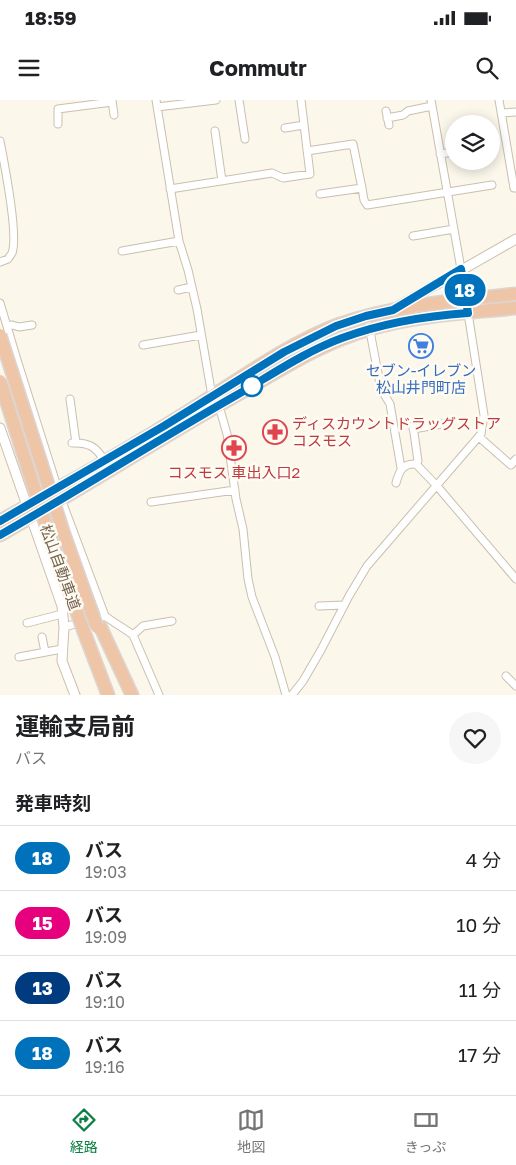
<!DOCTYPE html>
<html lang="ja">
<head>
<meta charset="utf-8">
<style>
	:root { --surface:#fff; --page:#f6f6f6; --text:#202124; --muted:#757577; --line:#e0e0e0; --accent:#0b8043 }
	body { margin:0; font-family:"Golos Text","Noto Sans JP",sans-serif; background:var(--page); color:var(--text); height:100vh; display:flex; flex-direction:column; font-size:19px; white-space:nowrap }
	* { box-sizing:border-box; margin:0 }
	p { font-size:16px; color:var(--muted) }
	.icon { flex:none; width:28px; height:28px; fill:none; stroke:currentColor; stroke-width:2; stroke-linecap:round; stroke-linejoin:round }
	.map { position:relative; height:595px; overflow:hidden }
	.panel { display:flex; flex-direction:column; background:var(--surface); flex:1 }
	.panel>* { flex:none }
	.badge { padding:0 10px; border-radius:16px; font-size:18px; line-height:32px }
	.tools { position:absolute; left:445px; top:15px; display:grid; gap:10px }
	.tools a { display:grid; place-items:center; width:55px; height:55px; border-radius:50%; background:var(--surface); box-shadow:0 2px 12px #0003; font-size:25px }
	.map>.badge { position:absolute; translate:-50% -50%; box-shadow:0 0 0 2px #fff }
	h2 { padding:0 15px; font-size:19px; line-height:45px }
	.round { display:grid; place-items:center; flex:none; width:52px; height:52px; border-radius:26px; background:var(--page) }
	.overview { display:flex; align-items:center; justify-content:space-between; height:85px; padding:0 15px }
	h1 { font-size:24px; font-weight:700; line-height:38px }
	ul { padding:0; list-style:none }
	li { display:flex; align-items:center; gap:15px; height:65px; padding:0 15px; border-top:1px solid var(--line) }
	li div { flex:1 }
	li b { display:block; font-size:19px }
	li em { font-style:normal }
	li .badge { min-width:55px; font-weight:700; text-align:center }
	.status { display:flex; justify-content:space-between; align-items:center; height:35px; padding:0 25px; background:var(--surface); direction:ltr }
	.status svg { height:14px; fill:currentColor }
	header { display:flex; justify-content:space-between; align-items:center; height:65px; padding:0 15px; background:var(--surface); font-size:22px; font-weight:700 }
	.tabs { display:flex; justify-content:space-around; align-items:center; height:70px; border-top:1px solid var(--line); background:var(--surface); font-size:14px; color:var(--muted) }
	.tabs a { display:grid; justify-items:center; gap:2px }
	.tabs .current { color:var(--accent) }
	.map>svg:first-child { display:block }
	.lines { fill:none; stroke-linecap:round; stroke-linejoin:round }
	.street-casing { stroke:#cabfaf; stroke-width:9 }
	.secondary-casing { stroke:#cdc0ad; stroke-width:11 }
	.highway-casing { stroke:#dbd6d2; stroke-width:15 }
	.street { stroke:#fff; stroke-width:7 }
	.secondary { stroke:#fff; stroke-width:9 }
	.highway { stroke:#efc5a8; stroke-width:12 }
	.highway-bridge-casing { stroke:#dbd6d2; stroke-width:15; stroke-linecap:butt }
	.highway-bridge { stroke:#efc5a8; stroke-width:12 }
	.line-casing { stroke:#fff; stroke-width:11 }
	.line { stroke:#0072bc; stroke-width:8 }
	.stop-dot { fill:#fff; stroke:#0072bc; stroke-width:2.5 }
	.labels { text-anchor:middle; dominant-baseline:central; stroke-width:5; stroke-linejoin:round; paint-order:stroke }
	.shop-label { font-size:15px; fill:#366cbe; stroke:#fefbf2 }
	.health-label { font-size:15px; fill:#be3a42; stroke:#fefbf2; text-anchor:start }
	.street-label { font-size:15px; fill:#746250; stroke:#fefbf2 }
</style>
</head>
<body>
<div class="status"><b>18:59</b><svg viewBox="0 0 49 12"><path d="M0 12V9h3v3zM5 12V6h3v6zM10 12V3h3v9zM15 12V0h3v12zM26 1h20v11H26zM47 4h2v5h-2z"/></svg></div>
<header><svg class="icon" aria-label="menu" viewBox="0 0 24 24"><path d="M4 6h16M4 12h16M4 18h16"/></svg>Commutr<svg class="icon" aria-label="search" viewBox="0 0 24 24"><circle cx="10" cy="10" r="6"/><path d="M15 15l6 6"/></svg></header>
<div class="map">
<svg width="516" height="595" viewBox="0 0 516 595">
	<rect width="100%" height="100%" fill="#fbf7eb"/>
	<g class="lines">
		<defs>
			<path id="street" d="M112,0L114,15
				M156,0L179,141L188,170L197,209L212,296L221,313L227,334L236,399L243,429L248,479L252,497L275,557L286,595
				M239,0L245,39
				M431,0L461,169
				M499,0L514,88H516
				M157,7L216,0
				M386,11L389,25
				M502,13L516,12
				M387,18L403,15L408,11L432,6
				M58,24V9L112,2
				M285,28L304,25
				M215,31L222,81
				M0,41C4,62 19,135 12,153C11,155 9,157 8,159L0,162
				M307,51L353,44L362,88L320,94
				M440,54L454,52
				M362,88L364,100L367,105L492,85
				M170,89L272,73L283,78L310,74L301,0
				M413,136L454,129
				M122,151L179,141
				M178,190L192,187
				M0,203L18,263L55,380
				M7,226L12,225L19,227L32,225
				M369,226L381,289L390,304L401,368
				M143,245L201,235
				M70,299L76,343
				M413,326L418,361L416,364
				M413,329L442,324
				M479,337L511,365L516,359
				M72,343C89,342 96,347 104,360
				M396,383C399,372 402,363 416,364L437,386L516,479
				M151,402L235,390
				M63,404L105,516
				M319,506L344,505
				M27,523L62,514
				M64,527L105,516C114,523 124,528 133,535L159,595
				M133,535L143,526L172,521
				M42,537L45,552
				M19,557L62,549
				M506,576L516,586
				M292,595L303,581L321,550L349,496L367,466L481,334L484,315L468,213"/>
			<path id="secondary" d="M461,169L467,204
				M397,207L516,139
				M0,328L62,506L64,527L62,561L75,595"/>
			<path id="highway" d="M0,421C63,386 126,350 187,312C234,283 285,245 337,225C395,205 456,200 516,194
				M0,435C79,390 156,341 235,296C279,271 321,243 370,229C417,215 467,213 516,208
				M100,526L132,595
				M84,532L108,595"/>
		</defs>
		<use href="#street" class="street-casing"/>
		<use href="#secondary" class="secondary-casing"/>
		<use href="#highway" class="highway-casing"/>
		<use href="#street" class="street"/>
		<use href="#secondary" class="secondary"/>
		<use href="#highway" class="highway"/>
		<defs>
			<path id="highway-bridge" d="M0,235L64,434L97,527
				M0,281L50,438L84,532"/>
		</defs>
		<use href="#highway-bridge" class="highway-bridge-casing"/>
		<use href="#highway-bridge" class="highway-bridge"/>
	</g>
	<g class="lines">
		<defs>
			<path id="line" d="M0,421L164,326L284,252L336,226L366,216L393,210L461,169L468,213C425,216 383,223 342,238C304,252 270,276 235,296C156,341 79,390 0,435"/>
		</defs>
		<use href="#line" class="line-casing"/>
		<use href="#line" class="line"/>
	</g>
	<defs>
		<symbol id="supermarket-ring" viewBox="-11 -11 22 22"><circle r="9.5" fill="#fefbf2" stroke="#3f7fe0" stroke-width="1.5"/><path d="M-6-5.5h2.5l.6 2H6L4.5 2H-2.5L-4.4-4H-6ZM-1.5 3.2a1.3 1.3 0 1 0 .1 0ZM3 3.2a1.3 1.3 0 1 0 .1 0Z" fill="#3f7fe0"/></symbol>
		<symbol id="pharmacy-ring" viewBox="-11 -11 22 22"><circle r="9.5" fill="#fefbf2" stroke="#e0444e" stroke-width="1.5"/><path d="M-2-6h4v4h4v4h-4v4h-4v-4h-4v-4h4Z" fill="#e0444e"/></symbol>
	</defs>
	<g fill-rule="evenodd">
		<use href="#supermarket-ring" x="407" y="232" width="28" height="28"/>
		<use href="#pharmacy-ring" x="261" y="318" width="28" height="28"/>
		<use href="#pharmacy-ring" x="220" y="334" width="28" height="28"/>
	</g>
	<circle class="stop-dot" cx="252" cy="286" r="10"/>
	<g class="labels">
		<g class="shop-label">
			<text x="421" y="270">セブン-イレブン<tspan x="421" dy="17">松山井門町店</tspan></text>
		</g>
		<g class="health-label">
			<text x="292" y="323">ディスカウントドラッグストア<tspan x="292" dy="17">コスモス</tspan></text>
			<text x="234" y="372" text-anchor="middle">コスモス 車出入口2</text>
		</g>
		<g class="street-label">
			<text transform="translate(61 467) rotate(70)">松山自動車道</text>
		</g>
	</g>
</svg>
<div class="tools">
<a><svg class="icon" aria-label="layers" viewBox="0 0 24 24"><path d="M12 4l9 5-9 5-9-5zM3 14l9 5 9-5"/></svg></a>
</div>
<b class="badge" style="left:465px;top:190px;background:#0072bc;color:#fff">18</b>
</div>
<section class="panel">
<div class="overview"><div><h1>運輸支局前</h1><p>バス</p></div><a class="round"><svg class="icon" aria-label="heart" viewBox="0 0 24 24"><path d="M12 20l-8-8c-3-5 5-10 8-4 3-6 11-1 8 4z"/></svg></a></div>
<h2>発車時刻</h2>
<ul>
<li><span class="badge" style="background:#0072bc;color:#fff">18</span><div><b>バス</b><p>19:03</p></div><em>4 分</em></li>
<li><span class="badge" style="background:#e6007e;color:#fff">15</span><div><b>バス</b><p>19:09</p></div><em>10 分</em></li>
<li><span class="badge" style="background:#003b80;color:#fff">13</span><div><b>バス</b><p>19:10</p></div><em>11 分</em></li>
<li><span class="badge" style="background:#0072bc;color:#fff">18</span><div><b>バス</b><p>19:16</p></div><em>17 分</em></li>
</ul>
</section>
<nav class="tabs">
<a class="current"><svg class="icon" aria-label="directions" viewBox="0 0 24 24"><path d="M12 3l9 9-9 9-9-9zM9 14v-3h6M13 9l2 2-2 2"/></svg>経路</a>
<a><svg class="icon" aria-label="map" viewBox="0 0 24 24"><path d="M3 6l6-2 6 2 6-2v14l-6 2-6-2-6 2zM9 4v14M15 6v14"/></svg>地図</a>
<a><svg class="icon" aria-label="tickets" viewBox="0 0 24 24"><path d="M3 7h18v10H3zM15 7v10"/></svg>きっぷ</a>
</nav>
</body>
</html>
